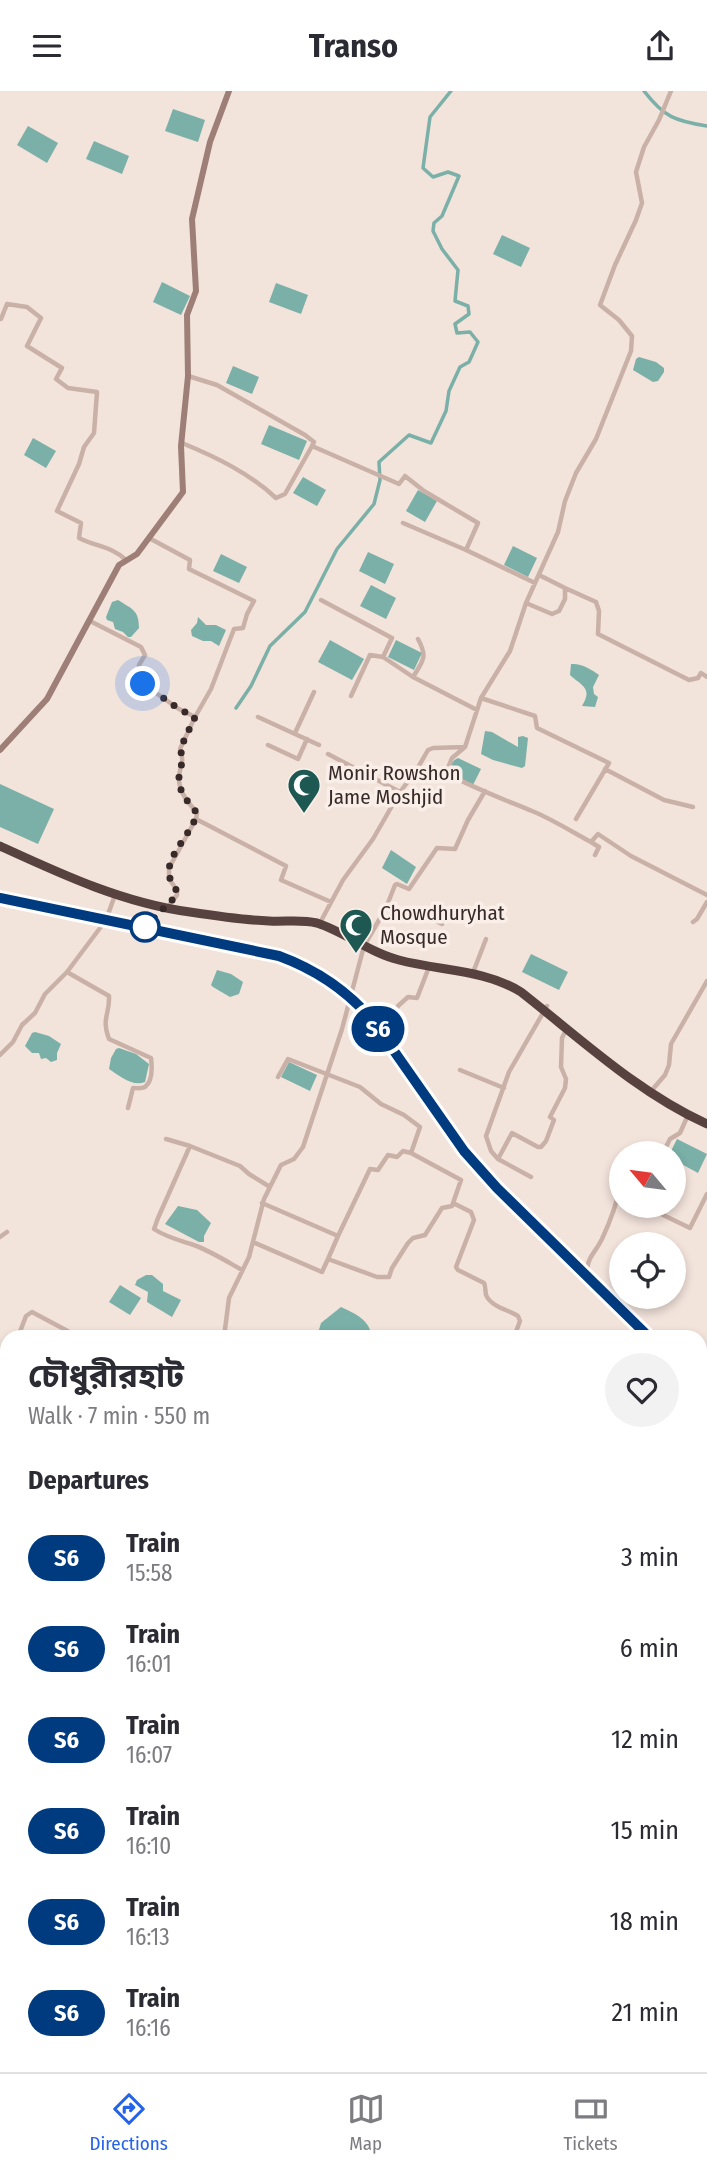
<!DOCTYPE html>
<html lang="en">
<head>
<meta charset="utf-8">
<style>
	:root { --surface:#fff; --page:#f2f2f3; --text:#2b2b33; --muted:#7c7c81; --line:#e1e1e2; --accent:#2563eb }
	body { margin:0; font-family:"Fira Sans Condensed","Noto Sans Bengali",sans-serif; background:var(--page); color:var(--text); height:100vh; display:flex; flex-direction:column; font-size:26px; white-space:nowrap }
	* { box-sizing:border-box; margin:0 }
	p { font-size:23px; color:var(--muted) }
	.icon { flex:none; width:38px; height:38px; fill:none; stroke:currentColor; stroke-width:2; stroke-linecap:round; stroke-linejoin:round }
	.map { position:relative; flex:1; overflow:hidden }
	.side { position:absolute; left:0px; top:1239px; width:707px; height:742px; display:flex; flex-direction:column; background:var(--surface); border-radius:21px 21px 0 0; box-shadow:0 4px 10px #0003 }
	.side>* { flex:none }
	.badge { padding:0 14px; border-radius:23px; font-size:24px; line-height:46px }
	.needle { width:46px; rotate:299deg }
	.buttons { position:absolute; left:609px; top:1050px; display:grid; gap:14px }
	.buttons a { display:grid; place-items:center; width:77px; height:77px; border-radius:50%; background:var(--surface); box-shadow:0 4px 10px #0003; font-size:35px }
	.you { position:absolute; width:35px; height:35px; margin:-18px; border:5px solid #fff; border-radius:50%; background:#1a73e8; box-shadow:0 0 0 10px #1a73e833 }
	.map>.badge { position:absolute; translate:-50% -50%; box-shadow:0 0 0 4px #fff }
	h2 { padding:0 28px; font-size:26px; line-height:63px }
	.round { display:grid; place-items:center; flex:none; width:74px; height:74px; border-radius:37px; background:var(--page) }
	.summary { display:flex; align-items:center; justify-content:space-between; height:119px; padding:0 28px }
	h1 { font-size:33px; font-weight:700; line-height:52px }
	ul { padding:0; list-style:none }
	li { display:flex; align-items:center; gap:21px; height:91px; padding:0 28px }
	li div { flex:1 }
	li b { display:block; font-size:26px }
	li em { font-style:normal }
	li .badge { min-width:77px; font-weight:700; text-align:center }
	header { display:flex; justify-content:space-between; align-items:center; height:91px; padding:0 28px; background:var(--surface); font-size:32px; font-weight:700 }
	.menu { display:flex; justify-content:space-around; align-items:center; height:98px; border-top:2px solid var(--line); background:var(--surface); font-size:19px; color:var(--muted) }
	.menu a { display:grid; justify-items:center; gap:4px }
	.menu .on { color:var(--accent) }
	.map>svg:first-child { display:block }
	.green { fill:#bcc19b }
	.water { fill:#7ab0a8 }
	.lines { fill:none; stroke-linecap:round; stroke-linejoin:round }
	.canal { stroke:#7ab0a8; stroke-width:3.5 }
	.street { stroke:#cab1a7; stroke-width:4.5 }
	.secondary { stroke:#9e7f78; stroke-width:6 }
	.primary { stroke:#795d59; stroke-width:7 }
	.highway { stroke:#58423f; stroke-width:9 }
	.rail { stroke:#372a28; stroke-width:2; stroke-dasharray:2 5; stroke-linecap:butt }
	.line-casing { stroke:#fff; stroke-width:16 }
	.line { stroke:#003b80; stroke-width:10 }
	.walk { stroke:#372a28; stroke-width:7; stroke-dasharray:0 12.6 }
	.stop-dot { fill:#fff; stroke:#003b80; stroke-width:3.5 }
	.labels { text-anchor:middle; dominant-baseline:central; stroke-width:7; stroke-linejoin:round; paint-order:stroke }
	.poi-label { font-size:21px; fill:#372a28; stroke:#faeee8; text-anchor:start }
</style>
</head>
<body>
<header><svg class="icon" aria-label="menu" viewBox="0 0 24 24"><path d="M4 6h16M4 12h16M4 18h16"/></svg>Transo<svg class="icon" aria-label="share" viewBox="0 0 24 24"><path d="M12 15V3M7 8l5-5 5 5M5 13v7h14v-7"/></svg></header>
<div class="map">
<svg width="707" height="1981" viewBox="0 0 707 1981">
	<rect width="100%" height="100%" fill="#f2e3db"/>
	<path class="green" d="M700,1904L707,1906V1981H500L506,1974H700Z"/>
	<path class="water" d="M173,18L205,29L198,51L165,40Z
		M28,35L58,52L47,72L17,54Z
		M94,50L129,65L122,83L86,68Z
		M502,144L530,157L521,176L493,163Z
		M162,191L190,205L181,224L153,211Z
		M276,192L308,204L301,223L269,211Z
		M639,266L656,271L664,277V281L658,290L653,291L633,279L636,268Z
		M233,275L259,286L252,303L226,292Z
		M269,334L307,350L299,369L261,353Z
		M33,347L56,360L46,377L24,364Z
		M303,386L326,399L317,415L293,402Z
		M418,399L437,410L425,431L406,420Z
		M513,455L537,467L528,486L504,474Z
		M368,461L394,473L385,493L359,480Z
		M221,463L247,476L239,492L213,480Z
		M371,494L396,507L386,528L360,515Z
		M118,509C132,518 139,519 139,537L131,546H128L123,541L115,538L113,531L107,529L106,526L112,511Z
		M198,526L206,534H216L226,539L219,555L211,550H203L192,545L191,539L197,532Z
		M330,549L364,568L352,589L318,571Z
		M396,549L422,562L414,579L388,566Z
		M571,573C581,572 591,578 599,584L593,596L594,603L598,606L595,616L582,615C593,597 582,595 570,584Z
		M485,640L492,641L518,656V646L523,645L528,647L525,675L522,677L493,669L481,663Z
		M458,667L481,678L473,694L451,683C449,677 452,669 458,667Z
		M0,693L54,718L38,753L0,736Z
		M391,759L416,776L407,793L382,777Z
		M531,863L568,881L559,899L522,881Z
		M217,879L231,883L243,891L239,903L230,906L213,896L211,894Z
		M35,941L49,945L61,953L57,962V969L51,971L46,967L41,968L39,962H32L25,955L32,942Z
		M119,957L136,963L149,973L145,991C132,996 120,985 109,978L111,967L116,958Z
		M289,971L317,984L310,1000L281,986Z
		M677,1048L707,1063L698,1082L674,1069V1062H670Z
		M178,1115L197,1119L211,1132L204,1145V1151H199L165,1133Z
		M146,1184H152L163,1193V1200L181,1209L172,1226L147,1211L148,1201L135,1194L137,1189Z
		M120,1194L141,1207L130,1224L109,1211Z
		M341,1216C349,1220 360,1224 366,1232C370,1237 370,1241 376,1246H324L318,1242L321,1232Z"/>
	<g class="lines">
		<path class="canal" d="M644,0C664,26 675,30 707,35
			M236,617L251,595L270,555L305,521L337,458L374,413L380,389L379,371L409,344L431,352L446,320L449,300L460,276L469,271L478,251L470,241L457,242L455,233L469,223L468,215L455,210L458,179L442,158L433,140L434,132L442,125L459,85L448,81L433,86L423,77L430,26L451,0"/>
		<path class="street" d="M1,228L7,213L27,216L41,227L27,255L62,277L56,288L68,297L97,301L94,342L84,356L79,373L57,420L81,432L79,447C97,456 111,455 126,469
			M188,285L217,294L305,344L314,351L312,355L399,393L405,385L424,400L478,432L466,459L535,492
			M182,352C216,366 249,382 276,407L285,403L312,355
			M403,432L466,459
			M149,447L190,469L189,478L254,510L247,523L243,537L234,538L211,598L195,626
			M565,497L596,511L599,520L598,543L689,589L698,587L701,582L707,586
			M321,509L392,547L383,566
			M526,512L552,523L559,520L565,508V497L539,484
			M90,530L141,556L145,564L139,574
			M418,548C428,566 423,570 413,586L477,619
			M143,593L179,618L195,626L180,658C185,672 180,673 179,686C178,701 189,712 197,722L196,728L286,775L281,789L331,811
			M351,605L370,564L383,566L413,586
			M481,607L535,625L537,637L609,672L576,728
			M258,626L319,654
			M295,642L314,601
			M268,654L298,668L307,648
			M328,663L400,701
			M605,678L664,709L693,716
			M591,751C572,741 552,728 532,720C503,708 473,697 446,682L452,667L465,656L481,607L510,560L526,512L558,441L565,410L576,382L596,348L631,260L632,245L619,229L600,214L615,174L636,129L642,112L636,81L644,56L659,29L671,0
			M595,764L599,756L591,751L598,743L631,765L707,804
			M170,813L177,804V799L169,788V777L196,728
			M386,817L395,794L397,793L409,798L437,757L455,758L468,729L485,700
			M321,830L343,789L373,748L400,701L416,680L428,659L433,657L465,656
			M693,831L697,828L707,811
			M474,879L486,848
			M67,881L109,905C110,924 101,926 109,948L151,967C152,975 153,990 145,996C141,998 137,997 133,997L128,1017
			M394,923L398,915L408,906L417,907L429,876
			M0,964L13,951L22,934L35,922L45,903L67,881L106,829L115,804
			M460,979L504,997
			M278,986L288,968L360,996L381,1013L404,1024L420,1036L411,1062
			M652,999L665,984L669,974L671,953L707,890
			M166,1048L190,1055
			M663,1062L670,1048L680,1042L688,1024
			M498,1068L512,1042L538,1056H541L546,1050L554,1029L550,1026L565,997L566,988L561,976L562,947L566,939
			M531,1086L498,1068L491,1060L486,1045L509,981L547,915
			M262,1112L338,1145L328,1168
			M453,1112L471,1121L474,1129L456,1176L458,1179L484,1192C486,1196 485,1200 486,1204C491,1216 509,1219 518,1225L520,1230L514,1246
			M659,1115L661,1123L690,1137L707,1103
			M0,1146L7,1141
			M253,1151L322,1181L328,1168L377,1186H389L392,1177L408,1152L413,1147L425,1144L442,1117L452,1115L461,1089L411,1062L403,1060L397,1066L388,1064L378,1079L370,1078L338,1145
			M242,1179C226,1170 209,1159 191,1153C178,1149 166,1146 154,1138L158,1127L190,1055L240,1075L249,1083L270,1096
			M589,1189C584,1167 593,1166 602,1148C610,1131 617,1111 621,1093
			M18,1246L26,1225L32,1221L77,1245L83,1242L93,1246
			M139,1246H146
			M224,1246L229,1207L249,1166L264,1108L281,1074L294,1068L303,1056L342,938L364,855L386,817L402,825L416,820L442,833
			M0,1275L7,1265
			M700,1403L707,1407
			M700,1596L707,1597
			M700,1630L707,1634
			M0,1672L7,1675
			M700,1673L707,1675
			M0,1795L7,1794
			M700,1854L707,1855
			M700,1904L707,1906
			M0,1959L7,1949
			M56,1974V1981
			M223,1981L225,1974
			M276,1981L281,1974"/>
		<path class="secondary" d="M0,659L47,608L119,474L137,463L183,401L181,355L188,285L187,224L196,200L192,128L210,51L229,0"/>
		<path class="primary" d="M700,1592L707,1578
			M554,1981L556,1974"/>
		<path class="highway" d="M0,755C61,783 123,812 190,821C216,825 243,829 269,830C286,831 300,828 317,832C345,841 370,862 399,869C440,880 484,878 521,901C581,948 637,1001 707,1033"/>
		<path class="rail" d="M0,807L279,865C318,879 346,898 373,930L464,1060L497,1097L649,1246
			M700,1296L707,1302"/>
	</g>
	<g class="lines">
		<defs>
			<path id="line" d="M0,807L279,865C317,879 347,899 373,930L464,1060L497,1097L649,1246"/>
		</defs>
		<use href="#line" class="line-casing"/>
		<use href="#line" class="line"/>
		<path class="walk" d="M143,593L179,618L195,626L180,658C185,672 180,673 179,686C178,701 189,712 197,722C192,742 172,758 169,778C167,790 177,794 177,804L145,836"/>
	</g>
	<defs>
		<symbol id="mosque-pin" viewBox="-11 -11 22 30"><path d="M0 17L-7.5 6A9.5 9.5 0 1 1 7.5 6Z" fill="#1d5952" stroke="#faeee8"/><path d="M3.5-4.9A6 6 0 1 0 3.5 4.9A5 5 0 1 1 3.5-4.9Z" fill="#fff"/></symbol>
	</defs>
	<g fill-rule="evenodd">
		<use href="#mosque-pin" x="285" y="675" width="38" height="52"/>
		<use href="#mosque-pin" x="337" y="815" width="38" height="52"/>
	</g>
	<circle class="stop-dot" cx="145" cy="836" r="14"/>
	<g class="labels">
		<g class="poi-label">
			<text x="328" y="682">Monir Rowshon<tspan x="328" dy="24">Jame Moshjid</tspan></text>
			<text x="380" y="822">Chowdhuryhat<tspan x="380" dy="24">Mosque</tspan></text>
		</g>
	</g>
</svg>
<div class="buttons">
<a><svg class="needle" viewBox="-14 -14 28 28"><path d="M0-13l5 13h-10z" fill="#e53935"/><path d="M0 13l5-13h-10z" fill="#7c7c81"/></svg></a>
<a><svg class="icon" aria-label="locate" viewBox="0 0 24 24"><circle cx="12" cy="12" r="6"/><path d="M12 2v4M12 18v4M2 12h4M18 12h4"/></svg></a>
</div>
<div class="you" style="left:143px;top:593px"></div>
<b class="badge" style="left:378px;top:938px;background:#003b80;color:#fff">S6</b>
<section class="side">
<div class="summary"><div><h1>চৌধুরীরহাট</h1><p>Walk · 7 min · 550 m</p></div><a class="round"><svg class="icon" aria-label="heart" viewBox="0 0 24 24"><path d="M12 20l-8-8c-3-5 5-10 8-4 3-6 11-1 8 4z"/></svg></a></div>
<h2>Departures</h2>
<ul>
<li><span class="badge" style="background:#003b80;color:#fff">S6</span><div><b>Train</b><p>15:58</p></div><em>3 min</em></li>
<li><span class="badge" style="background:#003b80;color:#fff">S6</span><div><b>Train</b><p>16:01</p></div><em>6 min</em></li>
<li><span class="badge" style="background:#003b80;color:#fff">S6</span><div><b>Train</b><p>16:07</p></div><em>12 min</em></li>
<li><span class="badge" style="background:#003b80;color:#fff">S6</span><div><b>Train</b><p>16:10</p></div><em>15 min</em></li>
<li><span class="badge" style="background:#003b80;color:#fff">S6</span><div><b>Train</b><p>16:13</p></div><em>18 min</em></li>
<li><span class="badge" style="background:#003b80;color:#fff">S6</span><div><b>Train</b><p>16:16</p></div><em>21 min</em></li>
</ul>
</section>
</div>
<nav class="menu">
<a class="on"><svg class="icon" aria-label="directions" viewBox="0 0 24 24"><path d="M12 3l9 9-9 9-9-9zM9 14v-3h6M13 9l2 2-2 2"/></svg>Directions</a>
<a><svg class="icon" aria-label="map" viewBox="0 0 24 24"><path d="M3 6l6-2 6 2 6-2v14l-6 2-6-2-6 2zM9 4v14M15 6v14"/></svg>Map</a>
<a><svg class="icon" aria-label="tickets" viewBox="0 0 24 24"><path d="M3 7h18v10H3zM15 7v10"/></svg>Tickets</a>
</nav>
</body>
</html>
